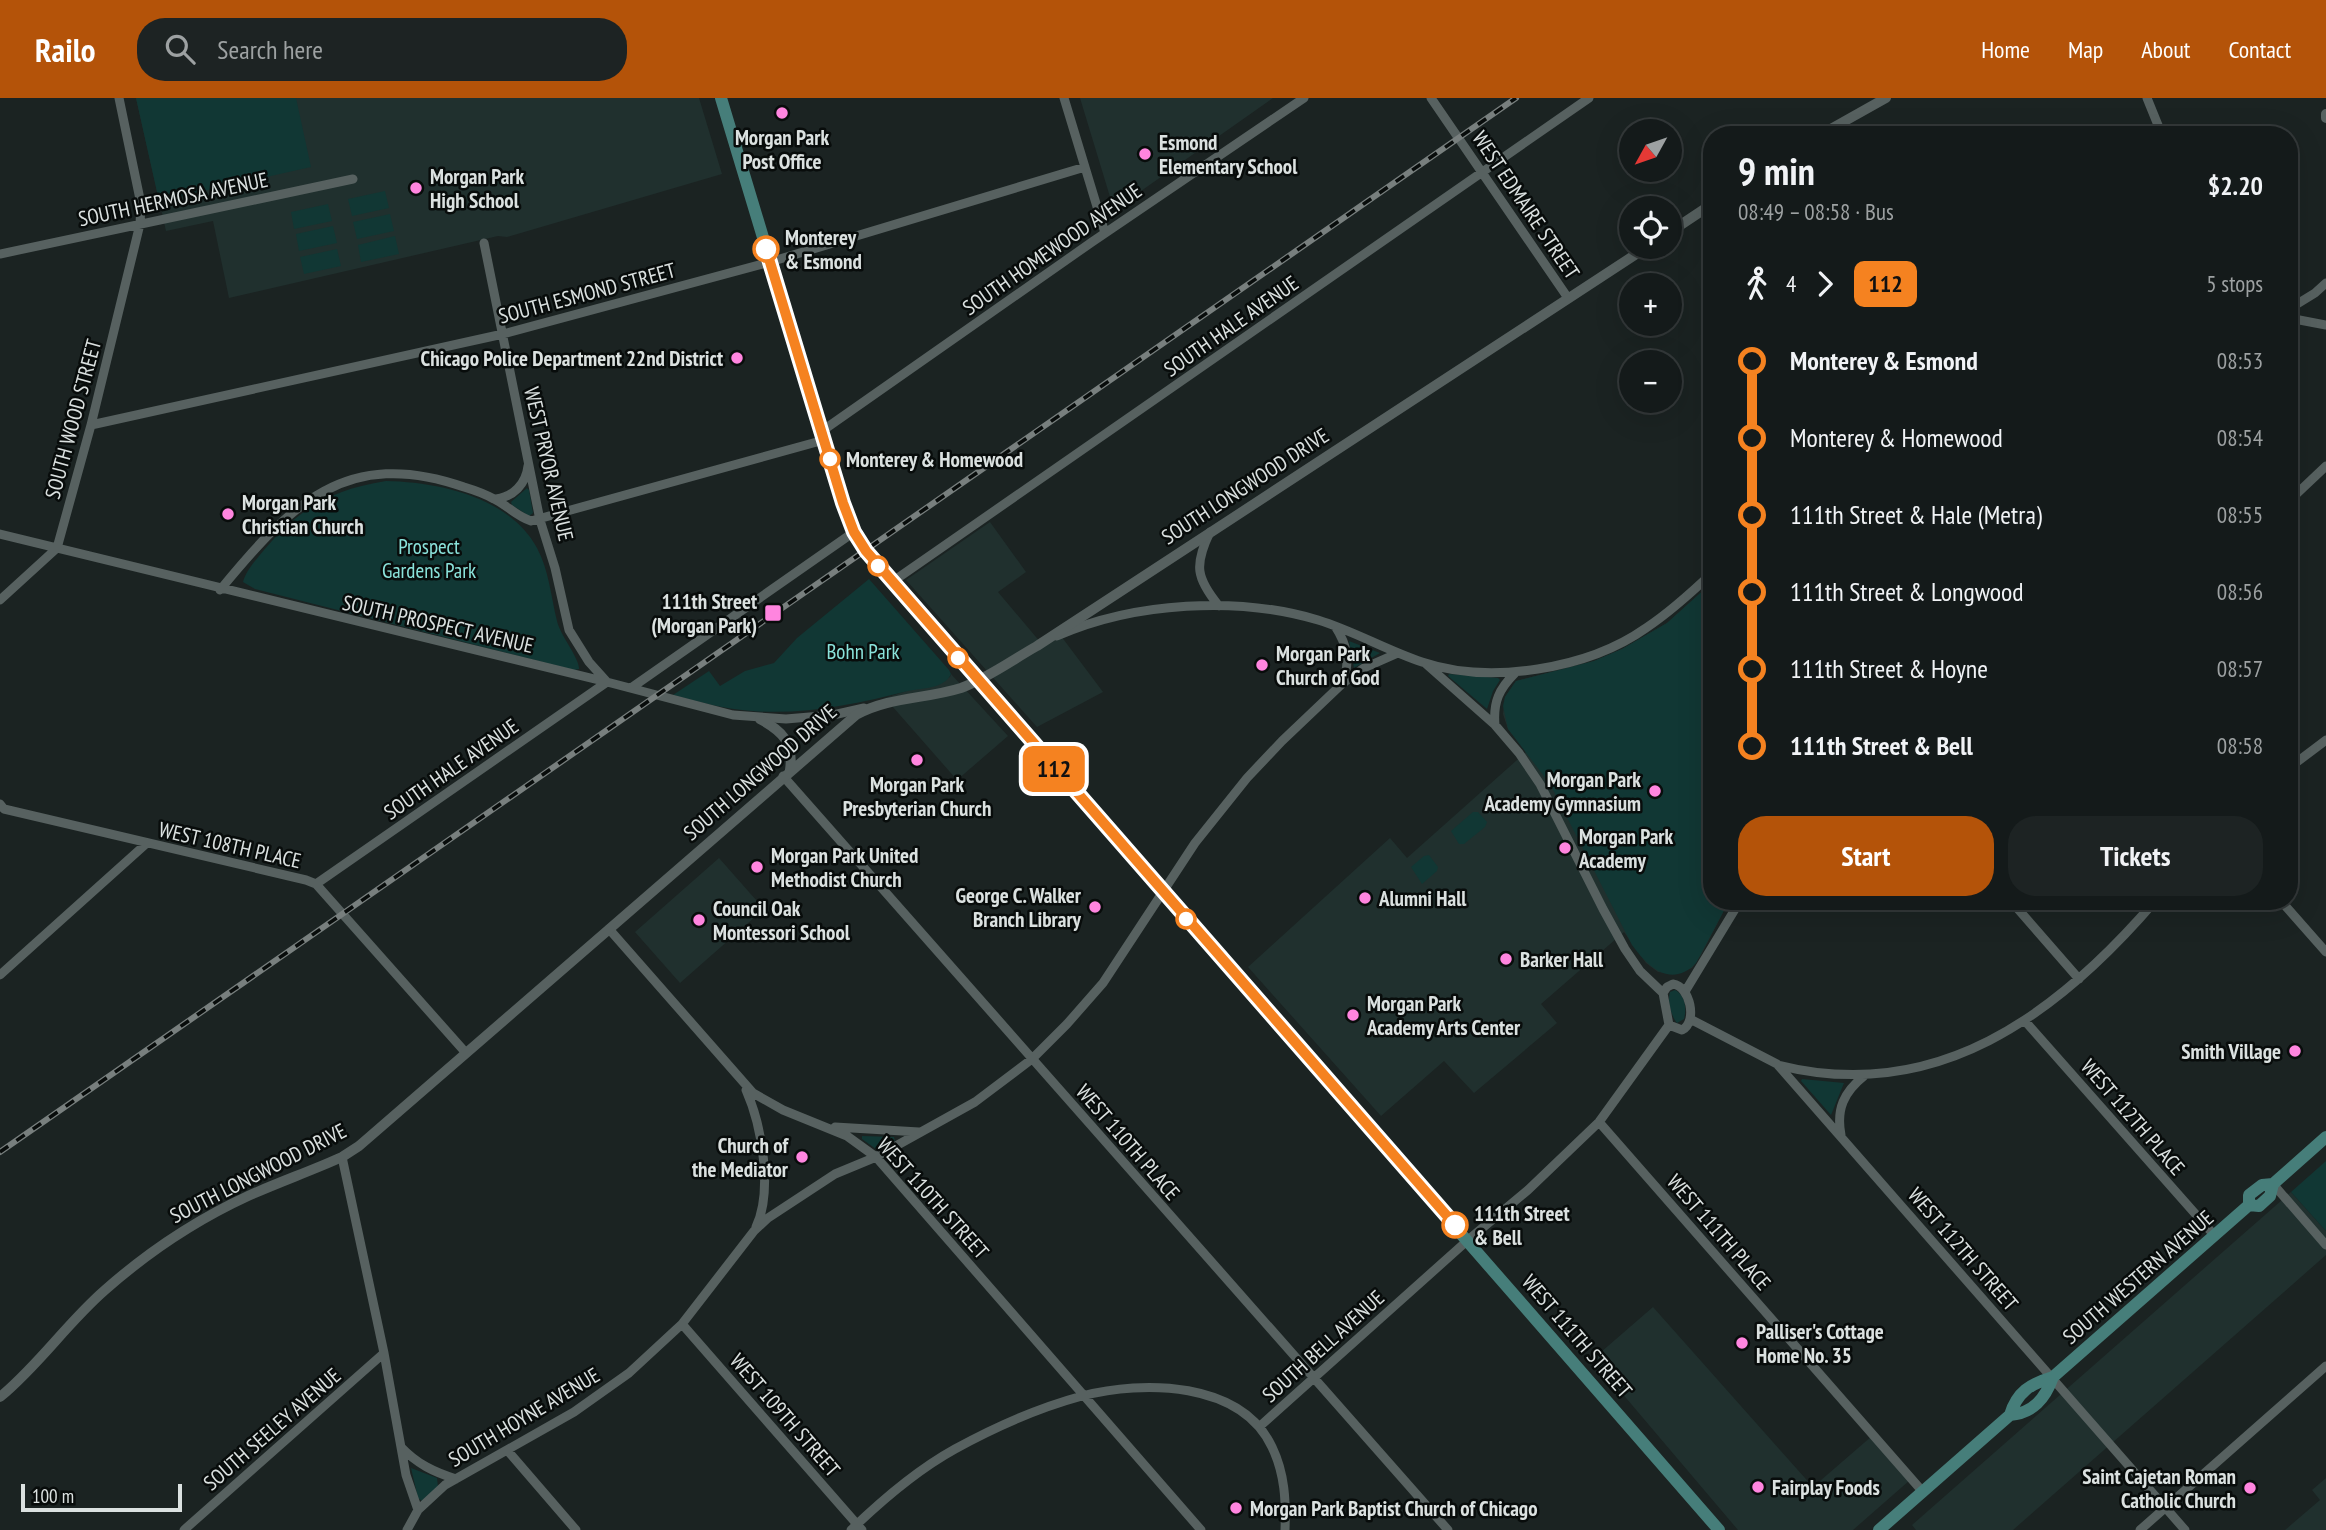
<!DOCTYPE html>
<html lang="en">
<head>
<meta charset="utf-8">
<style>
	:root { --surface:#141a1a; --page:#1d2323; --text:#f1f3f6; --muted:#9da1a2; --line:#333839; --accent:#b45309 }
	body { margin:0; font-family:"PT Sans Narrow",sans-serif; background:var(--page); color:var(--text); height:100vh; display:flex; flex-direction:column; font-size:26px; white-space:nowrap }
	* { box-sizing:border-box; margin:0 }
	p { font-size:23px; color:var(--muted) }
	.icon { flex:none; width:38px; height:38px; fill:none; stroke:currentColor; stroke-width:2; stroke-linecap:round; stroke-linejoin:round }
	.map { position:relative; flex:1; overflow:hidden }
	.panel { position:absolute; left:1703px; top:28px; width:595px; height:784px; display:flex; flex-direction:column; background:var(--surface); border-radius:28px; box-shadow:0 7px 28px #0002,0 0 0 2px var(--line) }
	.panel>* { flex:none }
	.badge { padding:0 14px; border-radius:10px; font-size:24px; line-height:46px }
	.needle { width:46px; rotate:230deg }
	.controls { position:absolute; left:1619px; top:21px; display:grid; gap:14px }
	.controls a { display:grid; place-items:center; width:63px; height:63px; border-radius:50%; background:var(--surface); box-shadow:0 7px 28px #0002,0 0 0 2px var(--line); font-size:35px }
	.scale { position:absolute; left:21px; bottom:18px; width:161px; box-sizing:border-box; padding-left:7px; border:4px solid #dbe1e0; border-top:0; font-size:19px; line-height:24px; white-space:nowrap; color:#dbe1e0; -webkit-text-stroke:5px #080c0b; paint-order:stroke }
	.map>.badge { position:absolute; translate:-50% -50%; box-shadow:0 0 0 4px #fff }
	.legs { display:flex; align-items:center; gap:10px; height:77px; padding:0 35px; font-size:23px }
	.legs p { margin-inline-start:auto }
	.head { display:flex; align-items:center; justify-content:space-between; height:119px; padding:0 35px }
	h1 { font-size:38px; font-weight:800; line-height:52px }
	.button { display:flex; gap:14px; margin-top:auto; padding:14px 35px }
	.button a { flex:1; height:80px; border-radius:28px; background:var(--accent); color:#fff; font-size:28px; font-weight:800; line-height:80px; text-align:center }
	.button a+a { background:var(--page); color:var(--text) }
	ul { padding:0 35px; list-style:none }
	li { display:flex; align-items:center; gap:24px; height:77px; font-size:26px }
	li i { display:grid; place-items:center; width:10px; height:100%; margin:0 9px; background:currentColor }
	li i::after { content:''; width:18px; height:18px; margin:-9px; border:5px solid; border-radius:50%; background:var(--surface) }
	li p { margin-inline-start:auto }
	li:first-child i { background:linear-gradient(#0000 50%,currentColor 0) }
	li:last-child i { background:linear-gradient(currentColor 50%,#0000 0) }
	header { display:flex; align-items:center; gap:42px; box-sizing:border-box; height:98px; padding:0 35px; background:var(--accent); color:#fff }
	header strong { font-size:33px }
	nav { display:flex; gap:38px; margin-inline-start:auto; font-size:24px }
	.search { width:490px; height:63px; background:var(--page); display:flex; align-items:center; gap:18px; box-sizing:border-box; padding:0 24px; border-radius:28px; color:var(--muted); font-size:26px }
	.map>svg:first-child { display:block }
	.built { fill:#20302e }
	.green { fill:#113734 }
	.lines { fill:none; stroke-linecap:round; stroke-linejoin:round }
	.minor { stroke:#576160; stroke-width:9 }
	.tertiary { stroke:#576160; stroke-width:10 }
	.secondary { stroke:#467e7a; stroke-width:12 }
	.rail-casing { stroke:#787f7e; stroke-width:6 }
	.rail { stroke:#080c0b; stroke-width:3.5; stroke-dasharray:10; stroke-linecap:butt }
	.line-1-casing { stroke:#fff; stroke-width:16 }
	.line-1 { stroke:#f58220; stroke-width:10 }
	.poi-dot { fill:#ff85df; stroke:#080c0b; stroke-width:2.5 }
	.stop-1-dot { fill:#fff; stroke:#f58220; stroke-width:3.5 }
	.labels { text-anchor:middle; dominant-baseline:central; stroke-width:5; stroke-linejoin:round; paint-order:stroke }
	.poi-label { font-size:21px; font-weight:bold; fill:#dbe1e0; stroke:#080c0b; text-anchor:start }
	.street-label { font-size:21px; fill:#dbe1e0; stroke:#080c0b }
	.stop-label { font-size:21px; font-weight:bold; fill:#dbe1e0; stroke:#080c0b; text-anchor:start }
	.park-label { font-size:21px; fill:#8ae3db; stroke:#080c0b }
</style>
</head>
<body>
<header>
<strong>Railo</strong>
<div class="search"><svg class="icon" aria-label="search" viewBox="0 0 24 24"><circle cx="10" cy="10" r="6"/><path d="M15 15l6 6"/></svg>Search here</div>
<nav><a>Home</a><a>Map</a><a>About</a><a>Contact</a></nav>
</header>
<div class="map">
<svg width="2326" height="1432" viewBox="0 0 2326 1432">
	<rect width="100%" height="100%" fill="#1b2322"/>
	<path class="built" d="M136,0H699L722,76L507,139L498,138L229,200L213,123L166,133Z
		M1080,0H1273L1114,112Z
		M990,424L1026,474L998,494L1041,545L1061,538L1103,594L1037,629L906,482Z
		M1707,489L1711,494L1712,803H1729L1701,857L1692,870L1675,876L1658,874L1646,865L1624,834L1541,906L1557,925L1474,995L1444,963L1381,1018L1248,869L1390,740L1407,760L1526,654L1508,631L1503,616L1505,599L1516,583L1594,563L1622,551L1667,525Z
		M951,576L1008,638L957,682L885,600L950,579Z
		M719,760L764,811L680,885L635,834Z
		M2291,1094L2326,1133V1157L2013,1432H1916L1912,1427Z
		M1653,1209L1813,1389L1872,1338L1910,1382L1853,1432H1738L1593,1261Z
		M2326,1380V1432H2285L2320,1402L2312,1392Z"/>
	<path class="green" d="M136,0H296L311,69L159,103Z
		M385,93L389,110L352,118L348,101Z
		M328,106L332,123L294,131L291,114Z
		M390,116L394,133L357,141L353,124Z
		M333,128L337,145L299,153L296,136Z
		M395,138L399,156L361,164L358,147Z
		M337,151L341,168L304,176L300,159Z
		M386,383C438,384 510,399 537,450C549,472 551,499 557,523C560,537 580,561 579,571L574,572L255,491L243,484C246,472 256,462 264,452C300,410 330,392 386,383Z
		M527,390L529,392L533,415L529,418L512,407L511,404Z
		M869,481L949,572L951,576C944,591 922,590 908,593C857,606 805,617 752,613C725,611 699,604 673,597L709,573L720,588L745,573L774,565L797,540Z
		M1707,489L1712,494V803H1729L1696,865C1671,891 1648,869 1632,847L1550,686L1508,631L1503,608L1505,599L1516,583L1594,563L1622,551L1667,525Z
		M1349,543L1380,555L1354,570Z
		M1449,576L1498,580L1500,582L1493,593L1487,611L1448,578Z
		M1473,714H1478L1487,724L1485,729L1464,746H1459L1451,733Z
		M1429,757L1438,769L1437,773L1422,786L1411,769L1424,758Z
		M1675,892C1685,897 1687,910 1684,921L1677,925C1671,918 1667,903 1670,894Z
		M1802,981L1844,985L1831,1017L1801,983Z
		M862,1038L894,1039L895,1043L876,1051L862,1041Z
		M2326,1063V1133L2291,1094Z
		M411,1370L437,1380L438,1389L422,1403L418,1400Z"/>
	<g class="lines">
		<path class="minor" d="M1064,0L1105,135
			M1431,0L1568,200
			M2147,0L2162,37
			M0,156L353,81
			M2289,211L2315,195L2326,185
			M2289,220L2326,227
			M91,327L503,236L770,164L1085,69
			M822,333L1092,144L1304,0
			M496,401C513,399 526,386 528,368
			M2289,403L2326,368
			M1210,434C1194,467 1196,480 1219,508
			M0,436L607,584L733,617L786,621L833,617L864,610
			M892,484L1589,0
			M220,492C290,407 346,348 464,389C474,392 485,396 494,401C507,407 516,418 531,423L824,342
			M0,502L57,450L91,327L140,126L141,106L119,0
			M1335,528C1348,548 1350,563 1343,585
			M1057,538C1134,504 1238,498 1318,522C1354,533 1386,552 1422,564C1490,587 1588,571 1646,530C1670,514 1691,495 1712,475
			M1426,566L1495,627L1519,655L1540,686L1603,811L1625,851L1640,873L1663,895
			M631,590L854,434
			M1495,627C1493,604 1499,591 1515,575
			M2289,670L2326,642
			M783,678L1448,1432
			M0,706L4,711L306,782L316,786L466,955
			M316,786L607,584L589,564L569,532L555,470L540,422L484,145
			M2011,803L2079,881
			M2281,803L2326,854
			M609,831L753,995L783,1012L847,1038L876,1059L1201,1432
			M0,877L147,745
			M1673,886C1690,888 1698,924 1682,932L1669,927L1663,895L1667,889Z
			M1686,892L1740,803
			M1692,922L1777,966L2185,1432
			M2025,923L2214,1137
			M1778,967C1936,1007 2057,917 2155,803
			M746,992C762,1028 773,1093 756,1129
			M1599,1024L1923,1394
			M835,1029L919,1034
			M1841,1037C1836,1011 1844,994 1864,978
			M342,1059L384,1255L406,1377L418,1412
			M2273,1086L2326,1147
			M682,1226L862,1432
			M1259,1329L1468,1142L1528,1092L1599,1024L1669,927
			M401,1349C417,1366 434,1374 456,1381
			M507,1352L576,1432
			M184,1432L384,1255
			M407,1432L418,1412L445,1387L574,1314L629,1275L682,1226L754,1133L768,1120L835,1076L876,1059L975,1004L1032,961L1067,926L1103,885L1195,745L1247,680L1282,643L1343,585L1364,570L1398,555
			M851,1432C882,1402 917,1372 955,1351C995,1329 1038,1310 1082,1298C1143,1282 1241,1283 1272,1349C1285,1376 1286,1403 1285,1432
			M2140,1432L2326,1268"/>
		<path class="tertiary" d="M2326,16V20
			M1820,37L1886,0
			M1670,134L1712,106
			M760,621C782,633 794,644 790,672
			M0,1299C39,1267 67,1225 105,1192C148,1154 196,1122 248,1098C279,1084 311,1073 342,1059L359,1048L856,617C888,599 926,601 961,590C988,580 1012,562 1037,548L1647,149"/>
		<path class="secondary" d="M721,0L843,405L854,434L866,453L1719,1432
			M2249,1107L2259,1108L2270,1098L2273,1086
			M2010,1317C2033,1315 2045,1301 2053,1279
			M1879,1432L2010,1317C2017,1294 2030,1286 2053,1279L2249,1107V1097L2262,1087L2273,1086L2326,1039"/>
		<defs>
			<path id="rail" d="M0,1054L1516,0"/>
		</defs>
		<use href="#rail" class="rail-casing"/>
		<use href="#rail" class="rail"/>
	</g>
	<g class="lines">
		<defs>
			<path id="line-1" d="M766,151L843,405L854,434L866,453L1455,1127"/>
		</defs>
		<use href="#line-1" class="line-1-casing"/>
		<use href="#line-1" class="line-1"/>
	</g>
	<g class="poi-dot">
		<circle cx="782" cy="15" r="7"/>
		<circle cx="1145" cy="56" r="7"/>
		<circle cx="416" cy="90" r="7"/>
		<circle cx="737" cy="260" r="7"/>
		<circle cx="228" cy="416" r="7"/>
		<rect x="764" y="506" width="18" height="18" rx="3.5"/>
		<circle cx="1262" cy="567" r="7"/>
		<circle cx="917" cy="662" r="7"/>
		<circle cx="1655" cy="693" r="7"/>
		<circle cx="1565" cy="750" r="7"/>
		<circle cx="757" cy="769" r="7"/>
		<circle cx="1365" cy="800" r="7"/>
		<circle cx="1095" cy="809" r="7"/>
		<circle cx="699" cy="822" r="7"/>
		<circle cx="1506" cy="861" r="7"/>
		<circle cx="1353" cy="917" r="7"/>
		<circle cx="2295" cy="953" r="7"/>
		<circle cx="802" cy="1059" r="7"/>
		<circle cx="1742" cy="1245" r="7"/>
		<circle cx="1758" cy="1389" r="7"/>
		<circle cx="2250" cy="1390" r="7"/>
		<circle cx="1236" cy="1410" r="7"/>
	</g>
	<g class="stop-1-dot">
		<circle cx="766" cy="151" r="12"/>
		<circle cx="830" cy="361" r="9"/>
		<circle cx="878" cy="468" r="9"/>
		<circle cx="958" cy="560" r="9"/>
		<circle cx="1186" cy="821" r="9"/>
		<circle cx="1455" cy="1127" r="12"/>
	</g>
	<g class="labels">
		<g class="poi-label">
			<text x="782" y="39" text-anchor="middle">Morgan Park<tspan x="782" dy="24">Post Office</tspan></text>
			<text x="1159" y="44">Esmond<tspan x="1159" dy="24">Elementary School</tspan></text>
			<text x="430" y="78">Morgan Park<tspan x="430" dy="24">High School</tspan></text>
			<text x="723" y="260" text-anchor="end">Chicago Police Department 22nd District</text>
			<text x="242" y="404">Morgan Park<tspan x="242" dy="24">Christian Church</tspan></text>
			<text x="757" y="503" text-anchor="end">111th Street<tspan x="757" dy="24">(Morgan Park)</tspan></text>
			<text x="1276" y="555">Morgan Park<tspan x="1276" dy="24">Church of God</tspan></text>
			<text x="1641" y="681" text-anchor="end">Morgan Park<tspan x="1641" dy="24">Academy Gymnasium</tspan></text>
			<text x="917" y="686" text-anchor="middle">Morgan Park<tspan x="917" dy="24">Presbyterian Church</tspan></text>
			<text x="1579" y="738">Morgan Park<tspan x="1579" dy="24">Academy</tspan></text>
			<text x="771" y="757">Morgan Park United<tspan x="771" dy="24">Methodist Church</tspan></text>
			<text x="1081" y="797" text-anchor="end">George C. Walker<tspan x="1081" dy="24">Branch Library</tspan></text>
			<text x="1379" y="800">Alumni Hall</text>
			<text x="713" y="810">Council Oak<tspan x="713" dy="24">Montessori School</tspan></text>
			<text x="1520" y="861">Barker Hall</text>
			<text x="1367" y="905">Morgan Park<tspan x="1367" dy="24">Academy Arts Center</tspan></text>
			<text x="2281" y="953" text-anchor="end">Smith Village</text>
			<text x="788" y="1047" text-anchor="end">Church of<tspan x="788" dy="24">the Mediator</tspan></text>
			<text x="1756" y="1233">Palliser's Cottage<tspan x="1756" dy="24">Home No. 35</tspan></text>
			<text x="2236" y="1378" text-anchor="end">Saint Cajetan Roman<tspan x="2236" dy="24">Catholic Church</tspan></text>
			<text x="1772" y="1389">Fairplay Foods</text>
			<text x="1250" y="1410">Morgan Park Baptist Church of Chicago</text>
		</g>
		<g class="street-label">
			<text transform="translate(173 101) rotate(-12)">SOUTH HERMOSA AVENUE</text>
			<text transform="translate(1526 107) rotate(56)">WEST EDMAIRE STREET</text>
			<text transform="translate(1052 151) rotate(-35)">SOUTH HOMEWOOD AVENUE</text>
			<text transform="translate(587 195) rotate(-15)">SOUTH ESMOND STREET</text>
			<text transform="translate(1231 228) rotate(-35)">SOUTH HALE AVENUE</text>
			<text transform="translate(73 321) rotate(-75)">SOUTH WOOD STREET</text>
			<text transform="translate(549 366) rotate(77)">WEST PRYOR AVENUE</text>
			<text transform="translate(1245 388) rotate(-33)">SOUTH LONGWOOD DRIVE</text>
			<text transform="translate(438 526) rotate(13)">SOUTH PROSPECT AVENUE</text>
			<text transform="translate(451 671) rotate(-35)">SOUTH HALE AVENUE</text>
			<text transform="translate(760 674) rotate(-41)">SOUTH LONGWOOD DRIVE</text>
			<text transform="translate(230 747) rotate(13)">WEST 108TH PLACE</text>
			<text transform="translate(2133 1019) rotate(49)">WEST 112TH PLACE</text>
			<text transform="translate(1128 1044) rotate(49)">WEST 110TH PLACE</text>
			<text transform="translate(258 1075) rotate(-27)">SOUTH LONGWOOD DRIVE</text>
			<text transform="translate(933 1100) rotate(48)">WEST 110TH STREET</text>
			<text transform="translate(1719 1134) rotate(49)">WEST 111TH PLACE</text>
			<text transform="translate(1963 1151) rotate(49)">WEST 112TH STREET</text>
			<text transform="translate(2138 1179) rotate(-41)">SOUTH WESTERN AVENUE</text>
			<text transform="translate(1577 1238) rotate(49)">WEST 111TH STREET</text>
			<text transform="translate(1323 1248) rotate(-42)">SOUTH BELL AVENUE</text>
			<text transform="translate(785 1317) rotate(49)">WEST 109TH STREET</text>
			<text transform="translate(524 1319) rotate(-31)">SOUTH HOYNE AVENUE</text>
			<text transform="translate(272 1331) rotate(-41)">SOUTH SEELEY AVENUE</text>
		</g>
		<g class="stop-label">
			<text x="785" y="139">Monterey<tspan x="785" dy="24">&amp; Esmond</tspan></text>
			<text x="846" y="361">Monterey &amp; Homewood</text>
			<text x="1474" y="1115">111th Street<tspan x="1474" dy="24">&amp; Bell</tspan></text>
		</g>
		<g class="park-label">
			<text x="429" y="448">Prospect<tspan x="429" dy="24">Gardens Park</tspan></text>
			<text x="863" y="553">Bohn Park</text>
		</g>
	</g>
</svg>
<div class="controls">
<a><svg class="needle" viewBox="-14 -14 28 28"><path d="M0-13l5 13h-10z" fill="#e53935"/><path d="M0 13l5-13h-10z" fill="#9da1a2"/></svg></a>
<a><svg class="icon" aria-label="locate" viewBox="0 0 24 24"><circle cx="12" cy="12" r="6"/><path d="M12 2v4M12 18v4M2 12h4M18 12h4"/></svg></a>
<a>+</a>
<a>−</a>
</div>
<div class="scale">100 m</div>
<b class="badge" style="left:1054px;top:671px;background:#f58220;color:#111">112</b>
<section class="panel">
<div class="head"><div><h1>9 min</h1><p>08:49 – 08:58 · Bus</p></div><b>$2.20</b></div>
<div class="legs"><svg class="icon" aria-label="walk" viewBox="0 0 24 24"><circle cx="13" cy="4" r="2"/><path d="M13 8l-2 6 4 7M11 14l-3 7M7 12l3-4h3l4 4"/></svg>4<svg class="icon" aria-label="forward" viewBox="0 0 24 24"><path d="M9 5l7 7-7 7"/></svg><b class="badge" style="background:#f58220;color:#111">112</b><p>5 stops</p></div>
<ul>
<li><i style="color:#f58220"></i><b>Monterey &amp; Esmond</b><p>08:53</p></li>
<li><i style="color:#f58220"></i><span>Monterey &amp; Homewood</span><p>08:54</p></li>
<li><i style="color:#f58220"></i><span>111th Street &amp; Hale (Metra)</span><p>08:55</p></li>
<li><i style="color:#f58220"></i><span>111th Street &amp; Longwood</span><p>08:56</p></li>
<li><i style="color:#f58220"></i><span>111th Street &amp; Hoyne</span><p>08:57</p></li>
<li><i style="color:#f58220"></i><b>111th Street &amp; Bell</b><p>08:58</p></li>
</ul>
<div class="button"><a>Start</a><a>Tickets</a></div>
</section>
</div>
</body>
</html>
